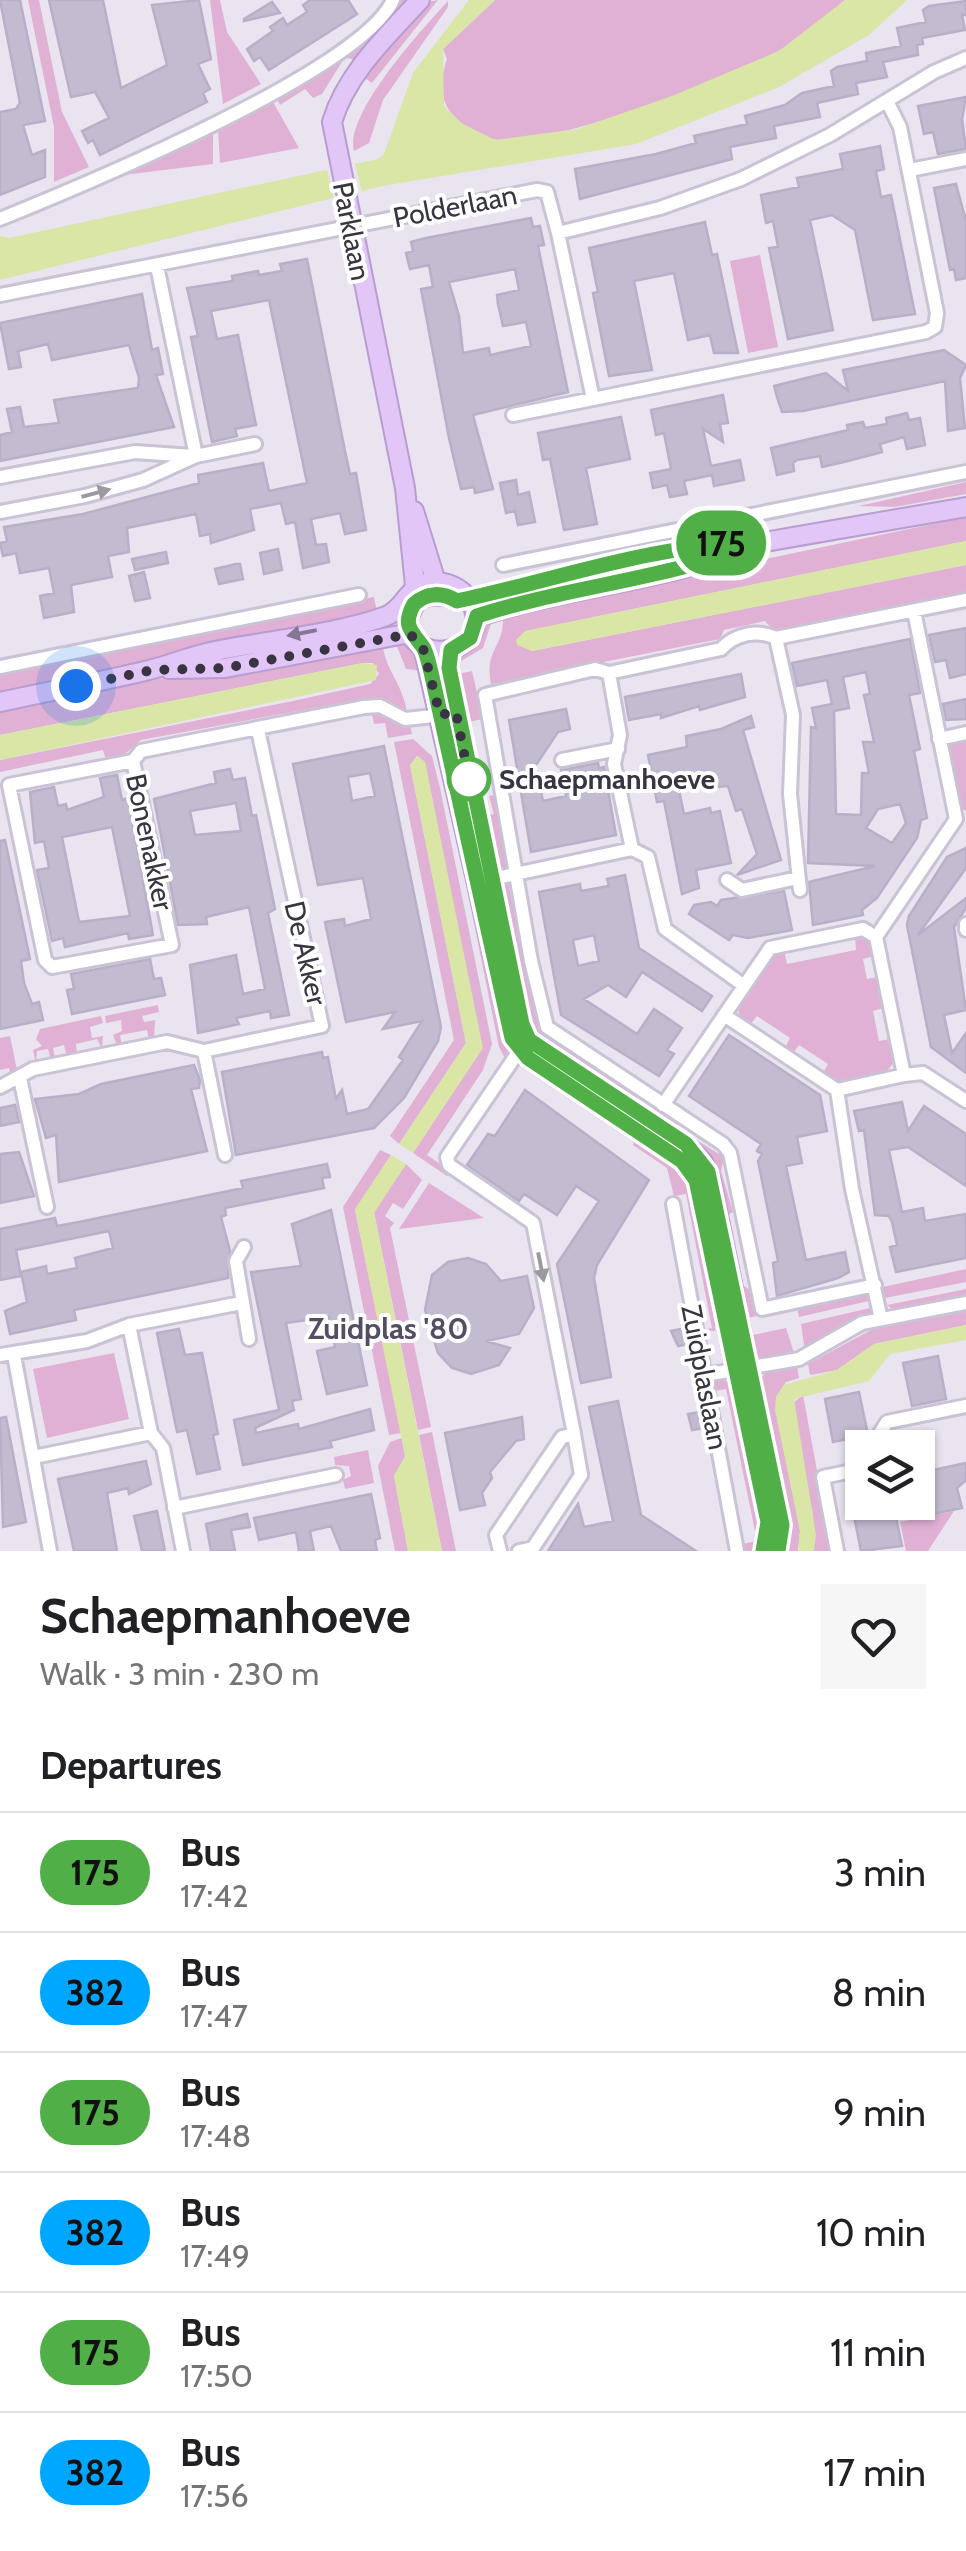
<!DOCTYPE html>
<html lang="en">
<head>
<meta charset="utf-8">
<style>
	:root { --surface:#fff; --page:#f6f6f6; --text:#202124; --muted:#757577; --line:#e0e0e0 }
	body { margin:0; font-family:Cabin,sans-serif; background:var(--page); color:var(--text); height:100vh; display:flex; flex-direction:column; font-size:38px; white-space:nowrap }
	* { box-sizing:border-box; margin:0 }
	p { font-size:32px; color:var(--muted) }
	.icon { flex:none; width:55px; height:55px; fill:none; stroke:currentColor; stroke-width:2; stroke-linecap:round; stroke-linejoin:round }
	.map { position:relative; height:1551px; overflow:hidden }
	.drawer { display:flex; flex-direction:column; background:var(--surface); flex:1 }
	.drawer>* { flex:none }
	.badge { padding:0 20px; border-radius:32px; font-size:35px; line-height:65px }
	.fabs { position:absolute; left:845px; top:1430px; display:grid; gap:20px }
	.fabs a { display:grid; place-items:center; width:90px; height:90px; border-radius:0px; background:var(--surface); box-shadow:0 2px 8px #0004; font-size:50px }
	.you { position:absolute; width:50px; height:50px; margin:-25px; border:8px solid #fff; border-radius:50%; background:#1a73e8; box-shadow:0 0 0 15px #1a73e833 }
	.map>.badge { position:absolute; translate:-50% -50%; box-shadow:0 0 0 5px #fff }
	h2 { padding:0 40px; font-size:38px; line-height:90px }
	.round { display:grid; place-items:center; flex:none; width:105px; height:105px; border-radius:0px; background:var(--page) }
	.head { display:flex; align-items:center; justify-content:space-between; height:170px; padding:0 40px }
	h1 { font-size:48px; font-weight:800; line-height:75px }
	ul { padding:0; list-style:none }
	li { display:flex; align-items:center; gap:30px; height:120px; padding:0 40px; border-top:2px solid var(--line) }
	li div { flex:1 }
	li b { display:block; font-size:38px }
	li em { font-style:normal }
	li .badge { min-width:110px; font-weight:700; text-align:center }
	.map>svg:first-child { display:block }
	.green { fill:#e0b1d4 }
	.water { fill:#d9e6a6 }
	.pier { fill:#e9e4ef }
	.building { fill:#c3bbd0; stroke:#baafc9; stroke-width:2.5; fill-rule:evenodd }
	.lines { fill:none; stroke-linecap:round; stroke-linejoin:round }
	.street-casing { stroke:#cac2d5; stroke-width:18 }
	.secondary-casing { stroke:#b89dd0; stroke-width:22 }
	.street { stroke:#fff; stroke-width:12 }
	.secondary { stroke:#e1c6f7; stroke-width:18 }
	.oneway { fill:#9c9aa0 }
	.oneway2 { fill:#857693 }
	.line-casing { stroke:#fff; stroke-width:22 }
	.line { stroke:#50af46; stroke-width:15 }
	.walk { stroke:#393441; stroke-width:10; stroke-dasharray:0 18 }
	.stop-dot { fill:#fff; stroke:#50af46; stroke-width:5 }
	.labels { text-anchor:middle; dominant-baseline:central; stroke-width:8; stroke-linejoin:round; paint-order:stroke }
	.street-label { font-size:28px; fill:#393441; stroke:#fff }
	.stop-label { font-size:28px; font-weight:bold; fill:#393441; stroke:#fff; text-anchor:start }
	.neighbourhood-label { font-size:30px; font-weight:bold; fill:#554d62; stroke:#fff }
</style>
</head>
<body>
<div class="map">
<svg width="966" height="1551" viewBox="0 0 966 1551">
	<rect width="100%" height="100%" fill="#e9e4ef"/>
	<path class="green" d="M28,0H39L62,112L89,167L54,182V127Z
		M210,0H220L227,32L261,84L223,104Z
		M399,0H411L357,61L345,57L322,94L313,98L305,89L280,105L276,97L376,32Z
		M438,0L372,83L362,76L428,2Z
		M495,0H845C826,18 801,39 778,51C730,77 542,152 493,139C480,136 463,126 454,116C439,101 440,79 447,59L443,49Z
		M448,1V7L383,100L369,143L354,151C344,114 423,28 448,1Z
		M272,100L299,148L220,163L218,129Z
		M213,131V164L115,176Z
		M760,255L778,347L748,353L730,261Z
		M966,482V494L895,507L859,506Z
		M966,517V541L526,631L516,640L532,651L966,565V594L773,630L765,621L724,630L720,639L491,684C484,648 505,648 503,614Z
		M374,597L377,612L0,692V672Z
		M493,618L483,648L456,664Z
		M394,639L418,654L424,671L406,669Z
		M383,647C386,670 402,683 407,712L368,698L141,740L123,756L106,759L103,750L0,772V760L293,701L370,684L379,674L373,663H363L0,735V711L164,678Z
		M472,671L483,719L462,723L454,675Z
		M379,713L410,725L412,734L388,738L385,723L374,724L372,714Z
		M413,739L432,756L440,788L492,1044L483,1070L427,1155L452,1172L447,1176L413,1153L482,1048L425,763L417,756L410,765L466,1043L399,1144L390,1136L454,1040L394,742Z
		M966,739V811L958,805L947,750L953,741Z
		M448,795L510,1046L505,1058L499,1047Z
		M494,795L508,865L506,869L495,867L489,848V815L494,814L489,796Z
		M508,882L539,1028L638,1097L633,1106L529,1030L500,887Z
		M860,935L871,942L874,956L863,959L867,979L878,977L884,1008L873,1011L879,1041L890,1039L895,1061L887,1071L835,1082L823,1073L828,1064L799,1045L793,1053L785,1048L790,1038L757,1016L750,1025L740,1019L737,1002L772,953L784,950L787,964L856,950L855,936Z
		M158,1005L159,1012L142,1016L144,1022L155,1020L154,1039L149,1040L147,1030L120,1035L122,1046L117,1045L113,1035L122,1031L121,1020L106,1023L105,1016Z
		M101,1016L103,1023L90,1027L92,1038L103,1036L102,1049L97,1039L76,1044L77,1054L67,1057L64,1045L53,1048L55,1059L51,1060L48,1049L37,1051L36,1063L33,1050L42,1046L36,1039L40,1029Z
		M10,1036L18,1075L11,1078L9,1068L0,1070V1038Z
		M654,1107L677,1123L679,1129L724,1157L721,1171L733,1212L729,1214L744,1286L751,1291L757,1316L743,1319L716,1187L648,1116Z
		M636,1134L685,1171L722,1324L715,1326V1331L702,1330L712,1328L686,1194L674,1196L667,1168L633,1145Z
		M380,1150L391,1155L355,1210L401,1433L389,1435L343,1207Z
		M406,1164L422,1180L403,1209L393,1203L385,1216L394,1223L390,1228L431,1427L418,1430L374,1212Z
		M429,1183L484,1218L399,1229Z
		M966,1269V1282L885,1298L883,1287Z
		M966,1289V1297L895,1311L887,1305Z
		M872,1294L873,1300L799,1317L797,1308Z
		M874,1307L867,1319L805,1351L801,1324Z
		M966,1310V1325L874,1344L837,1370L810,1375L808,1364L871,1330Z
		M786,1328L794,1353L767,1359L754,1356L748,1336Z
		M114,1353L129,1419L47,1438L33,1369Z
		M797,1366L799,1378L786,1382L776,1397L800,1531L798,1551H782L785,1521L757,1386L765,1372Z
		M720,1377L732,1385L763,1524L758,1551H742V1544L757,1541L726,1389L714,1391V1381Z
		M803,1395L832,1551H814L813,1515L792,1404Z
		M432,1432L456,1551H442L419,1435Z
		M402,1438L405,1457L394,1476L408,1551H395L378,1466L390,1442Z
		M368,1450L374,1483L345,1489L343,1480L351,1476L349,1466L335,1465L334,1457Z
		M954,1511L928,1551H906L900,1522Z"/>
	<path class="water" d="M469,0H495L443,49L444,106L461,123L495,140L577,129L672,96L779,51L845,0H907L869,35L779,87L636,144L382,186L0,280V236L9,238L378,159L384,154L413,73Z
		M966,541V565L532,651L517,645L516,640L525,631Z
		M363,663L377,665L376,680L0,760V735Z
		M418,756L425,762L483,1048L413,1153L399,1144L466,1043L410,765Z
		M391,1155L406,1164L374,1213L442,1551H408L394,1476L405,1456L355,1209Z
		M966,1325V1340L890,1354L869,1381L794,1399L816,1535L814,1551H798L800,1531L775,1410L776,1397L784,1385L837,1370L874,1344Z"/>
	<path class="pier" d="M354,159L362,193L334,199L326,165Z"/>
	<path class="building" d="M0,0H20L45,121L23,125L32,155L45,150V177L0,195V112L16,109L20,103Z
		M49,0H103L121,88L167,65L152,5L199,0L211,59L198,64L210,89L203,93L207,102L100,155L93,140L88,143L82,131L109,118L95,92L71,97Z
		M310,0H348L357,14L269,70L260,57L254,61L247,49L273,31L270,27L283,18L287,25L307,12L303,5Z
		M966,1V15H962L965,30L922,38L923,44L917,45L918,55L883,62L887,77L856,83L858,94L817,103L820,117L774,126L776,138L730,147L732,159L580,199L575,169L656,154L696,143L694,136L747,124L745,116L785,105L802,93L834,86L831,71L837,67L867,61L866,53L901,46L897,28L926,22L923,10L929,6Z
		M272,2L280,13L244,21V19Z
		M966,97L962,119L966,149L938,154L933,132L924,134L918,106Z
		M880,146L884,169L876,171L881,197L891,195L915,314L873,320L855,230L832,215L810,220L833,330L788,339L769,248L778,247L773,221L766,223L761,195L799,187L797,178L843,169L840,154Z
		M956,184L966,221V278L956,280L954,269L950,270L934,188Z
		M531,218L533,227L540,226L544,245L538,246L568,392L473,415L493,489L475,493L474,487L461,489L449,438L421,289L433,287L429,265L410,269L406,253L413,251L411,242L426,238ZM515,269L519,290L497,295L498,304L503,326L526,322L531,346L490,355L489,348L463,353L459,316L449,282Z
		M705,222L712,255L717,254L738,353H714L710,335L688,340L674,273L634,281L652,370L609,376L593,293L598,292L589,248Z
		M307,259L345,451L350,474L356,473L366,530L345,534L340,513L311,519L316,545L326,544L329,562L303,568L295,522L286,524L281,503L250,509L254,530L211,543L210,534L200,536L196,514L127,528L129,552L108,556L112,577L71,585L74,612L44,618L40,596L54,593L49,568L20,573L16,553L3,556L0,543L7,541L4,527L83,514L199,483L198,475L263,463L269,491L307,483L269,300L211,311L217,339L238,335L256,425L235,429L237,436L212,442L191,337L198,336L187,288L233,281L232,276L258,271L259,275L282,271L280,264Z
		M142,294L152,350L158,348L163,374L156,375L174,427L0,461V435L12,432L7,409L20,407L24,427L59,423L54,400L138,388L139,378L129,345L52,360L48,344L18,351L21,367L9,369L0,323Z
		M944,350L966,365L960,378L965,428L948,431L945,381L803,411L782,412L777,397L774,386L826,373L848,391L843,370Z
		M723,395L728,423L720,424L723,442L703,429L711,466L740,460L744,480L714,486L712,475L684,481L687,494L670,497L667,485L653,488L650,473L671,469L664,433L656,435L651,410Z
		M907,413L909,420L920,418L925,445L907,449L904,437L880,444L882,452L844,462L822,467L820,456L797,460L793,463L794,471L777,475L771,448L848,430L847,425L863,422L865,428L887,424L886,418Z
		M621,417L630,459L586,468L597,524L564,530L550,459L543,460L538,433Z
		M516,480L518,495L529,492L535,522L518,525L515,511L506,513L500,483Z
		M278,549L282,570L264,574L260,553Z
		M166,552L168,563L135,570L132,559Z
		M236,564H240L243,579L219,584L215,569Z
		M144,572L150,598L135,601L129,576Z
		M966,628V674L950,678L946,660L935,662L929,635Z
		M910,639L920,693L909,695L920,749L914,751L927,818L921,820L917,838L877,898L862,910L863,915L813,925L809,882L875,866L808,863L811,727L816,728L812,708L832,704L827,680L797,686L792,663ZM866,672L870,694L864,695L874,742H863L869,773H862L861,815L836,814L834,711L849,708L843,677ZM900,804L906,823L892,843L866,828L878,809Z
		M741,674L745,697L700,710L699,706L661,718V714L629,720L625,697Z
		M966,699V719L946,720L943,704Z
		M566,709L570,729L558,732L530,774L537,772L543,801L566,796L561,770L598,763L599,768L604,767L616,835L531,852L509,720Z
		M751,716L754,727L743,730L781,860L737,875L757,854L742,809L736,811L728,786L679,790L684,814L710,808L711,813L720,811L731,863L696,870L699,888L682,894L664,801L657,802L648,755L687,747L686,736L721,729Z
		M384,746L441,1027L438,1041L404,1098L374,1128L236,1155L222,1072L322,1052L323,1058L328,1057L336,1099L342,1090L347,1114L368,1109L403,1060L399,1057L422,1021L383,1029L395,1012L346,1022L325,922L344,919L345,926L371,919L363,878L318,885L293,764ZM370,773L375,796L352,801L348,777Z
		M230,769L233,780L245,778L252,816L256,815L275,909L268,913L289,1015L271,1018L270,1011L236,1018L239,1024L198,1033L190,965L236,955L243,994L265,989L249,907L206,917L207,924L178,925L154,799L216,783L214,772ZM236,803L241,831L195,835L190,811Z
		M117,775L122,800L128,798L153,935L129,939L128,933L65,947L63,938L52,941L37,870L49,868L44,841L35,843L30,792L54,787L58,806L66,804L67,810L104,797L100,778ZM112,827L130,916L79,922L62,837Z
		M5,840L30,959L21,961L24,983L32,1004L39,1002L43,1020L0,1029V841Z
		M966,848V868L918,935L966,898V908L954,927L966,1010L944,1015L952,1053L966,1033V1073L931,1047L907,925L909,916L947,857Z
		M625,875L639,948L712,996L702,1011L642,972L626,997L608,985L584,999L637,1034L654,1009L682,1028L667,1050L674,1054L659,1076L561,1015L539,892L580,884L581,891L609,886L607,879ZM594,935L599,961L578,966L573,940Z
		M784,891L792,930L748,938L733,935L729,940L689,914L694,905L711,902L717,906L721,900Z
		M150,959L154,979L161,978L165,995L72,1014L67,990L74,989L71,974Z
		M729,1035L820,1095L827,1131L797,1137L802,1163L786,1166L806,1260L845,1252L849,1272L838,1278L777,1296L773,1263L778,1261L758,1161L762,1154L757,1151L761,1144L689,1096Z
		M194,1065L200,1080L199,1088L191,1089L207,1151L59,1182L56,1135L46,1138L35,1099L79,1094L101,1084Z
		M525,1090L649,1180L597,1265L594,1278L611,1377L581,1383L557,1264L599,1201L576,1186L557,1215L524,1194L519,1201L467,1165L488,1134L495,1136Z
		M902,1102L908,1131L924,1106L966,1134V1186L908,1147L889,1150L902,1212L923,1208L925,1221L966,1214V1258L896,1272L890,1247L897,1245L892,1222L889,1216L875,1215L864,1130L859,1131L854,1111Z
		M15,1105L19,1122L0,1126V1108Z
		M19,1152L34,1196L0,1203V1154Z
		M327,1164L330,1177L322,1178L324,1188L225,1208L226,1215L221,1217L230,1251L228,1278L74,1310L76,1320L10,1334L5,1311L27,1302L21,1272L46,1266L47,1274L77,1268L75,1258L113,1248L109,1231L16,1250L21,1276L0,1280V1229L55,1218L57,1226L79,1222L243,1188L241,1181Z
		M331,1210L367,1385L327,1394L317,1351L335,1347L329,1317L286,1323L301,1399L292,1401L294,1410L255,1428L256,1433L298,1424L299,1429L370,1409L374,1430L330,1441L332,1447L243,1465L234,1420L279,1410L251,1272L301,1266L292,1224Z
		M468,1258L486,1264L501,1281L527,1276L534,1308L519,1334L486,1341L510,1348L499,1365L471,1374L452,1368L438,1353L425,1310L432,1275L448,1262Z
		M686,1328L689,1344L678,1346L671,1331Z
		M179,1329L185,1355L202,1353L218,1434L213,1435L220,1469L197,1474L187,1430L177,1432L157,1333Z
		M938,1356L946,1399L912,1406L903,1363Z
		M859,1392L868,1435L833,1442L825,1399Z
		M618,1401L641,1515L696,1551H548L578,1504L584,1527L613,1521L589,1407Z
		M701,1412L704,1428L692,1430L688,1414Z
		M6,1417L26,1522L3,1527L0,1418Z
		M522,1417L524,1439L516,1441L490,1472L492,1478L482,1493L485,1505L460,1510L445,1433Z
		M146,1461L151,1484L129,1494L128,1488L107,1493L117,1551H74L58,1479Z
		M966,1463V1480L957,1488L962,1508L918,1517V1473Z
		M862,1488V1502H871L879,1516L895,1513L902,1546L861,1551L849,1491Z
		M371,1494L380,1538L375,1540L377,1551H341L331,1526L310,1531L314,1551H299L296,1532L259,1540L254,1518Z
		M157,1511L165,1551H142L134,1516Z
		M247,1514L250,1527L231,1530L235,1551H211L206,1524Z"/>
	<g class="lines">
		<defs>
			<path id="street" d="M910,170L966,159
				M0,219C79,187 361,71 393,0
				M558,233L593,399L926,332L935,327L937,313L900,127L888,103
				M157,266L196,456
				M0,295L537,190L547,192L558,233L660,208L741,179L830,135L934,72L966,58
				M513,415L593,399
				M0,477L135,452L193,456
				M0,512L85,496L143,480L196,456L255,444
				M503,565L966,472
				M776,638L793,715L790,794L800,890
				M0,667L359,595
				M609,673L620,735L614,764L632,849L648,857L665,929L743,985
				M939,739L966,733
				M562,760L618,749
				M133,761L172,945L52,967L45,960L9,785Z
				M133,761L141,751L364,707L380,706L405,719L444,715
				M727,880L742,890L798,878
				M483,881L632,849
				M966,924V930
				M876,937L956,819L914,611
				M724,1015L837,1090L852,1189L881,1319
				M204,1051L225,1155
				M904,1075L923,1073L966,1101
				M20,1078L47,1207
				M0,1087L33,1069L167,1042L204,1051L322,1026L258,730
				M663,1105L770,948L863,929L876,937L904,1075L837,1090
				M673,1204L737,1551
				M244,1247L236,1261L249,1339
				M875,1285L762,1309L730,1153L723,1144L547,1027L531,961L485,695L595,669L609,673L721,649C735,634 757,629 776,638L966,600
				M129,1325L151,1433L163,1448L183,1551
				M0,1355L87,1341L129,1325L241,1303
				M14,1355L50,1551
				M705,1375L799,1359L862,1323L966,1303
				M883,1448L880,1433L887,1422L966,1406
				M34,1457L151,1433
				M174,1508L336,1475
				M500,1551L496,1535L562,1437L574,1434L533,1223L449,1165L447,1157L523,1045
				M519,1551L533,1548L581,1475L574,1434
				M837,1551L823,1477L862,1469"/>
			<path id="secondary" d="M414,511L436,582
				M416,595L405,488L332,122C347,73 386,37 420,0
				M477,617C566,587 661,582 747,548
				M423,647L512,1038L528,1058L682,1161L696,1180L768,1522L763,1551
				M451,649L449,669L459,734L521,1024L529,1040L686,1145L703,1162L711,1181L763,1438
				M169,669L225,668L410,633
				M0,702C50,691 100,682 149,670C171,665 192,655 215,651C264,641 342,633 386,616C406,609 407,583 433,582C464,581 486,611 470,638C453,654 429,656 412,638L407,620L417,600C438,589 453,602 474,598L642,556L709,543H759L966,507
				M769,1463L782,1525L778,1551"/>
		</defs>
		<use href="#street" class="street-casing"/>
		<use href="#secondary" class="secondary-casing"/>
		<use href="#street" class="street"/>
		<use href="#secondary" class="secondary"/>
	</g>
	<defs><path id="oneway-solid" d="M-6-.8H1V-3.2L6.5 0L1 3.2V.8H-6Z" transform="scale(2.5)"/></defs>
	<g class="oneway">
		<use href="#oneway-solid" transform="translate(96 493) rotate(-15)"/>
		<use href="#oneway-solid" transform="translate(541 1267) rotate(79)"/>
	</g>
	<use class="oneway2" href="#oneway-solid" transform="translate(302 633) rotate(169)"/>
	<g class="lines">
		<defs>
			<path id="line" d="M763,1551L768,1522L696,1180L682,1161L528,1058L512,1038L431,672C429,665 427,653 423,647C411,631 402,625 414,604C427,592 442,592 457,601C557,580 655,543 759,543C668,579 570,586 477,616L470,638L451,650L449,668L522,1024L529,1040L686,1144L708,1172L782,1525L778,1551"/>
		</defs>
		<use href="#line" class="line-casing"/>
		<use href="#line" class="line"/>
		<path class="walk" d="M76,686L153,670L225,668L410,634L423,648L440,715L456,712L469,779"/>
	</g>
	<circle class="stop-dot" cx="469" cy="779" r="20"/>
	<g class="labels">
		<g class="street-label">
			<text transform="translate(455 206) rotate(-11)">Polderlaan</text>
			<text transform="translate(352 231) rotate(79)">Parklaan</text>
			<text transform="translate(150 842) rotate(78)">Bonenakker</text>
			<text transform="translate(306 953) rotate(77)">De Akker</text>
			<text transform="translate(705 1377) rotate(79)">Zuidplaslaan</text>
		</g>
		<g class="stop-label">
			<text x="499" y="779">Schaepmanhoeve</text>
		</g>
		<g class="neighbourhood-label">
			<text x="388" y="1328">Zuidplas '80</text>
		</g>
	</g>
</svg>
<div class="fabs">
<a><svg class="icon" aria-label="layers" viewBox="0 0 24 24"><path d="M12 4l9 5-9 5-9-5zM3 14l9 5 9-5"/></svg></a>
</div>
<div class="you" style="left:76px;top:686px"></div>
<b class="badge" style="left:721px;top:543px;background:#50af46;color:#111">175</b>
</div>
<section class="drawer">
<div class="head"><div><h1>Schaepmanhoeve</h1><p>Walk · 3 min · 230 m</p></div><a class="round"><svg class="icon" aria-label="heart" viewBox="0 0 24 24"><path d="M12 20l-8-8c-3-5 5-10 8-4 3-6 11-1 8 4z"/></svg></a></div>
<h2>Departures</h2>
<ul>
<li><span class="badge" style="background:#50af46;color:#111">175</span><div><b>Bus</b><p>17:42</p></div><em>3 min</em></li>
<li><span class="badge" style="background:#00a7ff;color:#111">382</span><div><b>Bus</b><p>17:47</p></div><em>8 min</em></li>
<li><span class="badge" style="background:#50af46;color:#111">175</span><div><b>Bus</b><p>17:48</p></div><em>9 min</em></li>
<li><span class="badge" style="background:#00a7ff;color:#111">382</span><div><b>Bus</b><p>17:49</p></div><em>10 min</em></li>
<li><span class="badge" style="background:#50af46;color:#111">175</span><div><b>Bus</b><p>17:50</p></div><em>11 min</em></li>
<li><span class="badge" style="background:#00a7ff;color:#111">382</span><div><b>Bus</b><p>17:56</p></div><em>17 min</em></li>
</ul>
</section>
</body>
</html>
